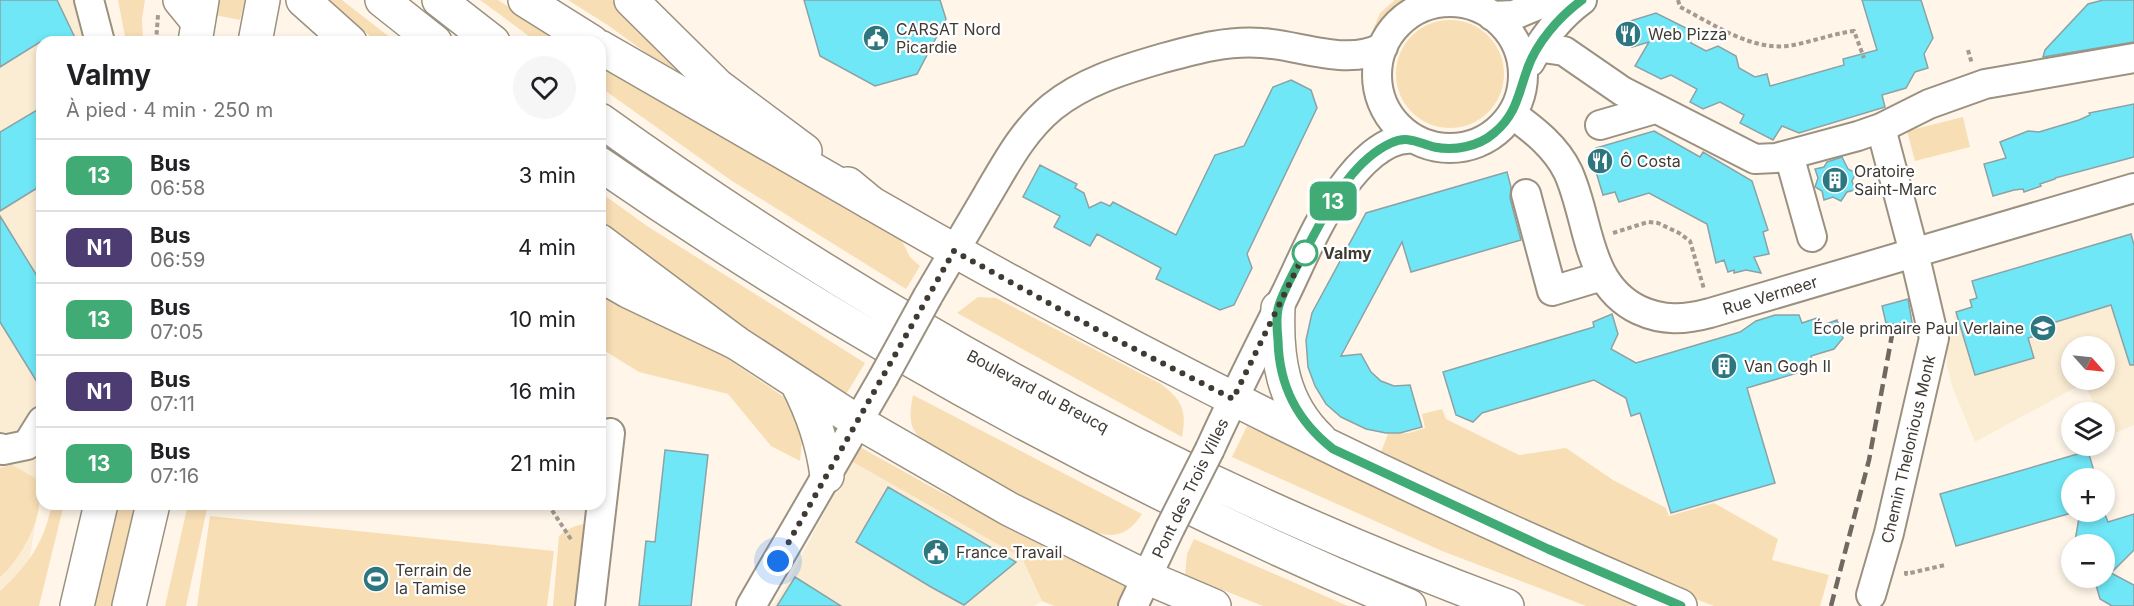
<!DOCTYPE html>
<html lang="fr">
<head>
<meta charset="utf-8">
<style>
	:root { --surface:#fff; --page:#f6f6f6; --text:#202124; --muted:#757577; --line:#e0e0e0 }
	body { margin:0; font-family:Inter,sans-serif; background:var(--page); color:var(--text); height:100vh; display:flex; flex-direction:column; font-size:22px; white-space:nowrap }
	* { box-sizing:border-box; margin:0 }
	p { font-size:20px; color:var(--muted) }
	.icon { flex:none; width:33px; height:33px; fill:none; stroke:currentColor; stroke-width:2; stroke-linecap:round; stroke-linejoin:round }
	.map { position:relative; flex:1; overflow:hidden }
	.panel { position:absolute; left:36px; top:36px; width:570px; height:474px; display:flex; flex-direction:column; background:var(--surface); border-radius:18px; box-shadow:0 3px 9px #0003 }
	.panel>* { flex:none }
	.badge { padding:0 12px; border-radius:9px; font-size:21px; line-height:39px }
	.needle { width:39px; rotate:117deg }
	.tools { position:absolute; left:2061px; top:336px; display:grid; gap:12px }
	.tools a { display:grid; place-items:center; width:54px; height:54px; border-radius:50%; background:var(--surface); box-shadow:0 3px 9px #0003; font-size:30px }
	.you { position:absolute; width:30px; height:30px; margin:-15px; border:4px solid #fff; border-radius:50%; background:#1a73e8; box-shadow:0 0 0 9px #1a73e833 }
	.map>.badge { position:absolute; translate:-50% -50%; box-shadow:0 0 0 3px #fff }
	.round { display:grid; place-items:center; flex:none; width:63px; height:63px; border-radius:32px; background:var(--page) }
	.headline { display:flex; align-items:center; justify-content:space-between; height:102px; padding:0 30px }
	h1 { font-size:28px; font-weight:700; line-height:45px }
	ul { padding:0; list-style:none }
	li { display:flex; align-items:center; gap:18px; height:72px; padding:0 30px; border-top:2px solid var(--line) }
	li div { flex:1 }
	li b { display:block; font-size:22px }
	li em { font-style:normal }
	li .badge { min-width:66px; font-weight:700; text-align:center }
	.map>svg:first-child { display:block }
	.built { fill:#fbecd4; fill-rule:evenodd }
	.green { fill:#f8deb5 }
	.building { fill:#6fe7f7; stroke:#8ca2a5; stroke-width:1.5 }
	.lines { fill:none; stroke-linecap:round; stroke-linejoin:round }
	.minor-casing { stroke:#9b9181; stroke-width:32 }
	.major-casing { stroke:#9b9181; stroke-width:36 }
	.highway-casing { stroke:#9b9181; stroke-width:36 }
	.path { stroke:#a39b92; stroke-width:4; stroke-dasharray:4.5 3; stroke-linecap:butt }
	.minor { stroke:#fff; stroke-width:28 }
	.major { stroke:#fff; stroke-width:33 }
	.highway { stroke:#fff; stroke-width:33 }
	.rail { stroke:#6f6962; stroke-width:4.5; stroke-dasharray:12 6; stroke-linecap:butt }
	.minor-bridge-casing { stroke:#9b9181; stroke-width:32; stroke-linecap:butt }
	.minor-bridge { stroke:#fff; stroke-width:28 }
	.line-casing { stroke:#fff; stroke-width:14 }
	.line { stroke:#40ab75; stroke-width:9 }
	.walk { stroke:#3f3a34; stroke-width:6; stroke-dasharray:0 10.8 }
	.stop-dot { fill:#fff; stroke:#40ab75; stroke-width:3 }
	.labels { text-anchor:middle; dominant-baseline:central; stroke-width:4.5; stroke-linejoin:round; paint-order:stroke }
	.poi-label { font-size:16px; fill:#3f3a34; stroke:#fff; text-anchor:start }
	.stop-label { font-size:16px; font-weight:bold; fill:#3f3a34; stroke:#fff; text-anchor:start }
	.street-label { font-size:16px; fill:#3f3a34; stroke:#fff }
</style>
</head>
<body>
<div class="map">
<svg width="2134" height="606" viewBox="0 0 2134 606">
	<rect width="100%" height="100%" fill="#fff6e9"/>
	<path class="built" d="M0,0H99L110,42H42V482L22,606H0Z
		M2134,245V425L2108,436L2105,427L2104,412H2098L2084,383L1975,442L1952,386L1947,365V343L1956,312L1972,307L1970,300ZM2072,346H2104V380H2072Z
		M851,461L1022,558L1042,601L1034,606H773L790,578Z"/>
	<path class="green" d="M118,0H145L142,19L143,42H126Z
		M218,0H245L240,20L215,15Z
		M328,0H342L396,42H377Z
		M480,0H498L564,42H537Z
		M568,0H612L688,78L682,79L609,26Z
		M1395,0H1408L1372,32L1380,13Z
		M1396 74a54 54 0 1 1 108 0a54 54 0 1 1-108 0Z
		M600,64L731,143L902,241L910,257L920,266L906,289L732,181L600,87Z
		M1963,117L1970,147L1915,161L1907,131Z
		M600,192L647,226L865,363L845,396L688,291L600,221Z
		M600,286L681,327L787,399L803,430L800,461L771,446L728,394L639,372L600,348Z
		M978,297L996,298L1161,384C1182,400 1187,410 1182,437L957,313Z
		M913,395L1142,514C1125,540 1109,538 1082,528L934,451C911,432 907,425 913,395Z
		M1442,409L1446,419L1519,455L1566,448L1613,480L1666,508L1669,516L1714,503L1778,539L1772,560L1829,575L1820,606H1714L1646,580L1492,508L1381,452L1388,434L1409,433L1425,428L1422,414Z
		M1247,426L1372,486L1636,606H1586L1442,551L1232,457Z
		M860,447L937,490L1130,587L1121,606H1054L1042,601L1022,558L851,461Z
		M12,465L42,482C40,494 40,508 36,520C30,539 15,565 0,577V468Z
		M52,504H64L39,606H0V591C29,565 44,542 52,504Z
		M111,504H142L119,606H88Z
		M188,504H208L186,606H165Z
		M210,516L554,551L547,606H197Z
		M589,524L582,606H553L559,536C567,529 578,523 589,524Z
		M1194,539L1348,606H1263L1185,575L1187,554Z"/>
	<path class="building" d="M0,0H57L77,42H40L0,67Z
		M804,0H940L946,19L917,74L875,86L820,56Z
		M1862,0H1921L1933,38L1924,54L1928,68L1915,72L1906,88L1882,95L1885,107L1799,133L1782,126L1773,140L1740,123L1744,115L1720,102L1703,109L1690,102L1697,89L1671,75L1661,79L1635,66L1649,42L1632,47L1624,23L1656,13L1688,29L1691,43L1706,51L1718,46L1736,56L1739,68L1755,77L1767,74L1770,86L1844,65L1843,59L1877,50Z
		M2103,0H2134V42L2043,57L2045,50L2088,4Z
		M1291,80L1311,90L1317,108L1247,254L1252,268L1234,305L1220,310L1156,279L1161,268L1097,234L1090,246L1054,227L1060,216L1023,197L1040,165L1077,184L1075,188L1084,193L1089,208L1101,202L1110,206L1113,202L1176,235L1215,155L1244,146L1273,87Z
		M2134,104V157L2055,178V179L2040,184L2041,186L2024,192L2023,189L2014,190L1993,196L1984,164L2006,158L2000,142L2028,131L2039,132L2079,120L2090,115L2089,113Z
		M42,107V185L0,211V132Z
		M1654,131L1700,157L1703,152L1752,181L1768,230L1763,232L1769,254L1754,257L1761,273L1746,270L1734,273V270L1728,272L1724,260L1716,263L1707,224L1649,193L1619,202L1615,192L1603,195L1593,162L1599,160L1596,148Z
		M1842,157L1848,169L1856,173L1852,181L1855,190L1847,192L1841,201L1833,197L1824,200L1822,191L1815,187L1818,178L1815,169L1824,167L1827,162Z
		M1507,172L1511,187L1510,198L1521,240L1411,272L1402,242L1341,356L1361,354L1371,372L1381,381L1394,386L1410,385L1422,427L1400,433H1386L1366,429L1341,417L1326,404L1315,386L1308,367L1306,340L1312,313L1366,213Z
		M0,216L42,284V390L0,322Z
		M2131,234L2134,245V365H2130L2111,305L2033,329L2035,336L2028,338L2034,358L1975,375L1956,312L1972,307L1970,300L1977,298L1972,281Z
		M1908,299L1913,328L1886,323L1882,306Z
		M1612,314L1618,334L1611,349L1636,363L1740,332L1756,321L1775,315H1799L1802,323L1820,317L1823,325L1837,320L1843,338L1834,349L1811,356L1814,368L1747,388L1775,483L1671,513L1640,413L1631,416L1626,398L1594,380L1482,413L1473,422L1456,415L1443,372L1594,327L1593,322Z
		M665,450L708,455L691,606H639L646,541L655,542Z
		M2088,451L2096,478H2072V512H2075L1956,546L1940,494Z
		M888,487L1016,562L964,605L931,587L856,542Z
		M2080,512H2104L2108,522L2134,514V550L2111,573L2134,585V606H2112L2100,599L2094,578H2104V544H2084L2075,541Z
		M795,577L841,606H777Z"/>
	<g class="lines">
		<defs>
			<path id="minor" d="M89,0L100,42
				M1377 75a73 73 0 1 1 146 0a73 73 0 1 1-146 0Z
				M1492,16L1514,15L1550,0
				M1550,49L1564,51L1622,91L1755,159L1776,158L1858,136L1881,128L1929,104L1985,84L2134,58
				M1530,62C1543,38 1560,16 1582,0
				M1512,114C1534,130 1556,147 1568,172C1590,220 1585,284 1639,310C1663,321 1684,320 1710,313L2134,188
				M1600,125L1655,109
				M1789,155L1812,237
				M1526,194L1552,291L1602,276
				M928,296C948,262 968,228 988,194C1007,162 1023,131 1052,107C1083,82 1122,70 1160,59C1193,50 1227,40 1262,43C1300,45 1347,67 1383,47
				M0,448L3,450L27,445L42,421
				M1210,449C1234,396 1260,345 1286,293C1303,258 1318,220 1342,188C1357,167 1385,135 1414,139
				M1871,595L1889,533L1934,338L1914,253L1881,128
				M590,606L610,433
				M751,606L883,378
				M1133,606L1170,528"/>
			<path id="major" d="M631,0L718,86L805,151
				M195,42L202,0
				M255,42L263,0
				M848,184L871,203C1132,354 1403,488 1680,606
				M600,275L628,291L735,342L858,422L1009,509L1146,577L1214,606
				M1278,308C1276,358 1282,403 1320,439
				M797,383C812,412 823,444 827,476
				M77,606L101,504
				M129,606L153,504"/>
			<path id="highway" d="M180,0L198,22
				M303,0L350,42
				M382,0L435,42
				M439,0L493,42
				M525,0L592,42
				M600,47L871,203
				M600,120C879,320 1185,486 1507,606
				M600,164C855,340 1122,486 1409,606
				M600,241L735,342"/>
		</defs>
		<use href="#minor" class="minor-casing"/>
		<use href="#major" class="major-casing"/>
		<use href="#highway" class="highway-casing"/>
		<path class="path" d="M1678,0L1680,7C1712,23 1749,50 1787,46C1809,43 1831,34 1854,31L1864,58
			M156,42L158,15
			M1968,50L1972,64
			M1613,233L1648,222L1658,223L1679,233L1690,241L1704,289
			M548,504L572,541
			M1906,571V574L1945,565"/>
		<use href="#minor" class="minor"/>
		<use href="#major" class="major"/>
		<use href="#highway" class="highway"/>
		<path class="rail" d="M1831,606L1869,460L1894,324"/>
		<defs>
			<path id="minor-bridge" d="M883,378L928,296
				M1170,528L1210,449"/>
		</defs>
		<use href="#minor-bridge" class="minor-bridge-casing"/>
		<use href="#minor-bridge" class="minor-bridge"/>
	</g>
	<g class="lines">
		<defs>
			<path id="line" d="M1582,0C1559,17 1536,43 1527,70C1518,95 1516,115 1494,133C1478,147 1454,151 1434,147C1418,143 1408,135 1391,143C1356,159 1333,199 1316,231C1306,250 1282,290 1278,309C1276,319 1277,330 1278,340C1279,386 1297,421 1333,449L1548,549L1681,606"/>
		</defs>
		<use href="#line" class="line-casing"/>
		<use href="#line" class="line"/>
		<path class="walk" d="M778,561L954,251L1103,333L1233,399L1307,248L1305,253"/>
	</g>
	<defs>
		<symbol id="restaurant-disc" viewBox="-11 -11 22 22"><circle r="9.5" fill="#2e767f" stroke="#fff"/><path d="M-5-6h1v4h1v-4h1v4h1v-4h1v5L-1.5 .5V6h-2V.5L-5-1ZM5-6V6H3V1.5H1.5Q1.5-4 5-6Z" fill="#fff"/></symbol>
		<symbol id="civic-disc" viewBox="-11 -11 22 22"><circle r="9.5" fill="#2e767f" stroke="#fff"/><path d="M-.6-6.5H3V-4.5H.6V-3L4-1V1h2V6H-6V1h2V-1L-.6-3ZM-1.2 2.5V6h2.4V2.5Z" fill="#fff"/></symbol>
		<symbol id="building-disc" viewBox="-11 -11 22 22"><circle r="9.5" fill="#2e767f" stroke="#fff"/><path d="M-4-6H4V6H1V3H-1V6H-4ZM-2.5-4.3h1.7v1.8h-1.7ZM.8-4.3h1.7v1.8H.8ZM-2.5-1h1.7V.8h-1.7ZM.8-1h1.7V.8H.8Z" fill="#fff"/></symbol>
		<symbol id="school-disc" viewBox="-11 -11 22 22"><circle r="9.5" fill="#2e767f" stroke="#fff"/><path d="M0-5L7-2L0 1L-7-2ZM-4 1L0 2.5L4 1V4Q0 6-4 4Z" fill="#fff"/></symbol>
		<symbol id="stadium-disc" viewBox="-11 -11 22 22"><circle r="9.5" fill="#2e767f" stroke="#fff"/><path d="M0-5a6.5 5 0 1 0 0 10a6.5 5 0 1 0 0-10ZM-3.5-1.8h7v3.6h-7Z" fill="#fff"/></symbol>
	</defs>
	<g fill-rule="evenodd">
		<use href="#restaurant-disc" x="1613" y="19" width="30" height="30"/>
		<use href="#civic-disc" x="861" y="23" width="30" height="30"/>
		<use href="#restaurant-disc" x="1585" y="146" width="30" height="30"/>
		<use href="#building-disc" x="1820" y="165" width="30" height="30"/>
		<use href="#school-disc" x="2028" y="313" width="30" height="30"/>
		<use href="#building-disc" x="1709" y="351" width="30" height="30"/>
		<use href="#civic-disc" x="921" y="537" width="30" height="30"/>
		<use href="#stadium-disc" x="361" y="564" width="30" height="30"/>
	</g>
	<circle class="stop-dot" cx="1305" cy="253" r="12"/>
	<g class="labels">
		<g class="poi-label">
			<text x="896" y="29">CARSAT Nord<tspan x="896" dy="18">Picardie</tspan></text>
			<text x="1648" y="34">Web Pizza</text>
			<text x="1620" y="161">Ô Costa</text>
			<text x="1854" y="171">Oratoire<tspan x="1854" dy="18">Saint-Marc</tspan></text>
			<text x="2024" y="328" text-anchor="end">École primaire Paul Verlaine</text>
			<text x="1744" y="366">Van Gogh II</text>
			<text x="956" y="552">France Travail</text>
			<text x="395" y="570">Terrain de<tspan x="395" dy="18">la Tamise</tspan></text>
		</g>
		<g class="stop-label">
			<text x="1323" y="253">Valmy</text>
		</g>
		<g class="street-label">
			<text transform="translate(1770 295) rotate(-17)">Rue Vermeer</text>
			<text transform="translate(1038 391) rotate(28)">Boulevard du Breucq</text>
			<text transform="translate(1908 449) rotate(-77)">Chemin Thelonious Monk</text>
			<text transform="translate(1190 488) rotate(-64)">Pont des Trois Villes</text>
		</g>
	</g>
</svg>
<div class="tools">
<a><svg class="needle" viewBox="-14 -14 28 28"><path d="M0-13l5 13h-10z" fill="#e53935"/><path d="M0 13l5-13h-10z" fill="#757577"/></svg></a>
<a><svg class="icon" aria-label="layers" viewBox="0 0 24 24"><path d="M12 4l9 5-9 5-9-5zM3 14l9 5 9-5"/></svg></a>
<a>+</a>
<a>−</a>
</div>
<div class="you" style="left:778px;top:561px"></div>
<b class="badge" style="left:1333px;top:201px;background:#40ab75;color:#fff">13</b>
<section class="panel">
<div class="headline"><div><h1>Valmy</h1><p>À pied · 4 min · 250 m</p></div><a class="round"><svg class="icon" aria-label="heart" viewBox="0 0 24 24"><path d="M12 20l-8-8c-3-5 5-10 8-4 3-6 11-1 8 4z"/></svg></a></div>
<ul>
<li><span class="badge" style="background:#40ab75;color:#fff">13</span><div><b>Bus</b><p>06:58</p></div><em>3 min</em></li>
<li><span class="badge" style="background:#4d3c71;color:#fff">N1</span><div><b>Bus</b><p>06:59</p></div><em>4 min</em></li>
<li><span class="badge" style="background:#40ab75;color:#fff">13</span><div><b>Bus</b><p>07:05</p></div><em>10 min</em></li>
<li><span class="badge" style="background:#4d3c71;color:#fff">N1</span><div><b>Bus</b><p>07:11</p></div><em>16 min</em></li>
<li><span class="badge" style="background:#40ab75;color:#fff">13</span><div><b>Bus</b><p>07:16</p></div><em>21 min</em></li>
</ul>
</section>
</div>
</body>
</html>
